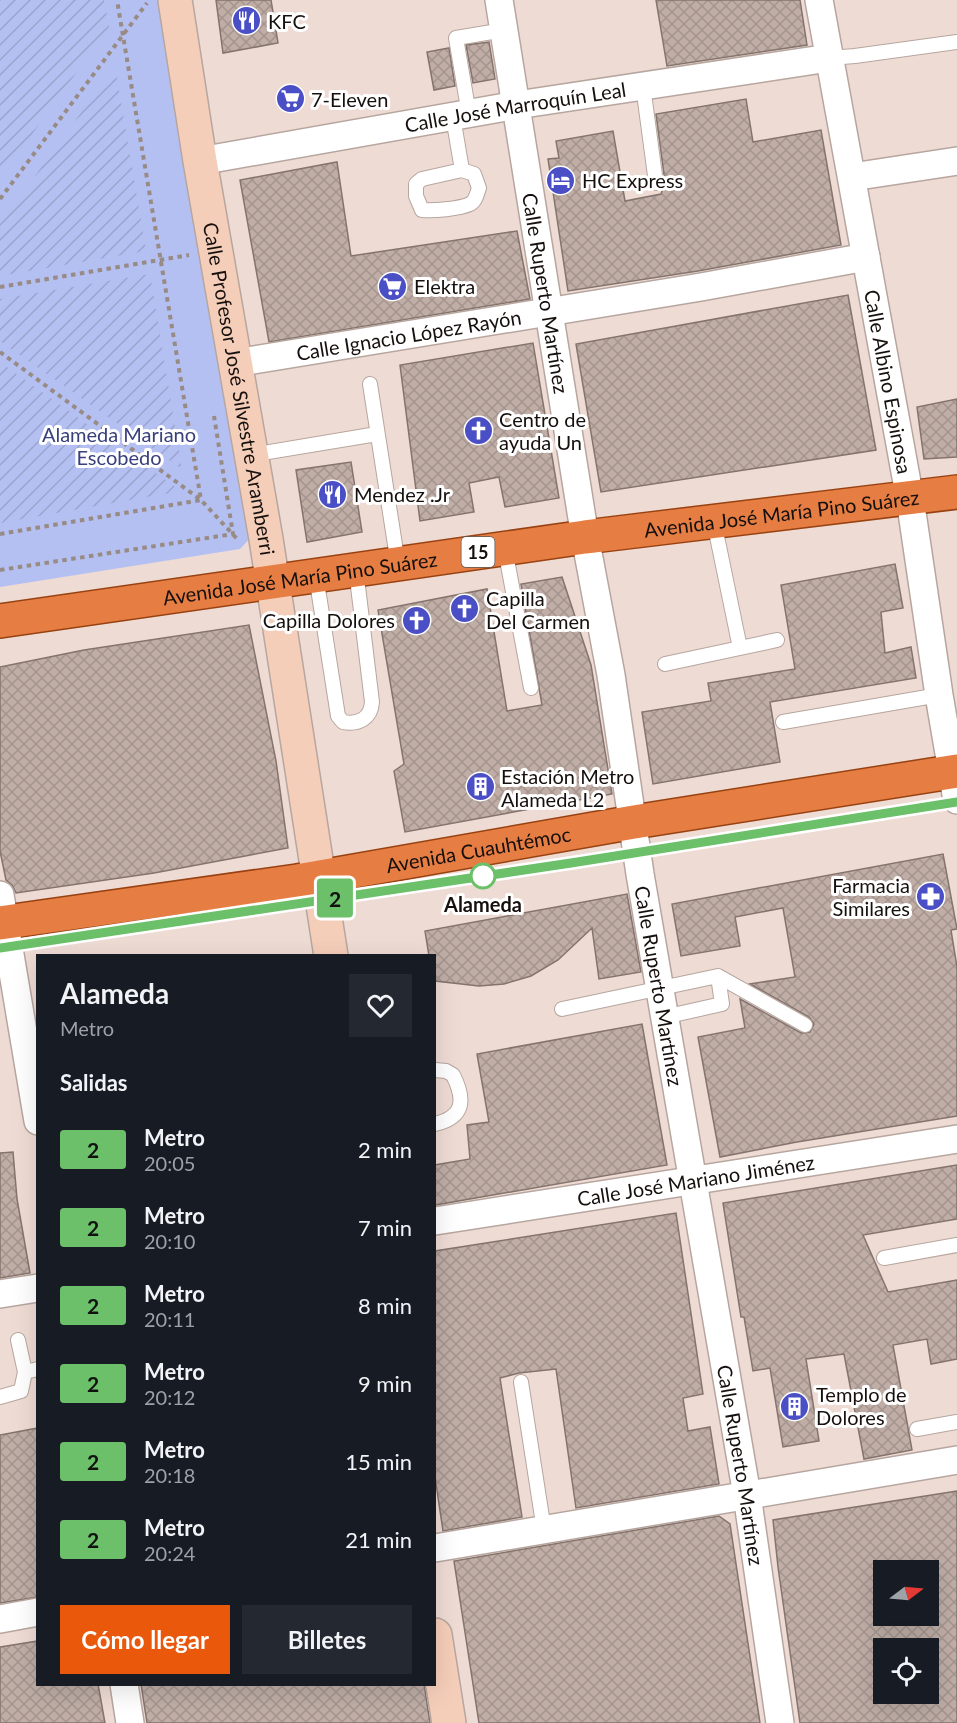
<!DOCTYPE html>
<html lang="es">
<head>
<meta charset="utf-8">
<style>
	:root { --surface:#171b24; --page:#242831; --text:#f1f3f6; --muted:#9ea1a6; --accent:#ea580c }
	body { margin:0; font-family:Lato,sans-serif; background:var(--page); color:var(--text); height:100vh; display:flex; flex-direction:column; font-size:22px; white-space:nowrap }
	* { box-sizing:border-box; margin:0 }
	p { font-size:20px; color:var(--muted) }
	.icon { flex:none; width:33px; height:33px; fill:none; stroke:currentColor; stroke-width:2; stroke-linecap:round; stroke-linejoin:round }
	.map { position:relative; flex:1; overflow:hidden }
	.side { position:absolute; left:36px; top:954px; width:400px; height:732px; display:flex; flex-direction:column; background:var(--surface); border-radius:0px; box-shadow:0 6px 24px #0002 }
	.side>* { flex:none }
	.badge { padding:0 12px; border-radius:4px; font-size:21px; line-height:39px }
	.needle { width:39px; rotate:74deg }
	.controls { position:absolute; left:873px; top:1560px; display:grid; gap:12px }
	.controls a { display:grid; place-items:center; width:66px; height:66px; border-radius:0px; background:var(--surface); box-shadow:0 6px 24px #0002; font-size:30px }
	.map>.badge { position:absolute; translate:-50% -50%; box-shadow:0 0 0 3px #fff }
	h2 { padding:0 24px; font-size:22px; line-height:54px }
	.round { display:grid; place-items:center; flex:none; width:63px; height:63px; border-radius:0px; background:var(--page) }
	.head { display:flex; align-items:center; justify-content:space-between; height:102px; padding:0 24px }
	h1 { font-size:28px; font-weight:700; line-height:45px }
	.primary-button { display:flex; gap:12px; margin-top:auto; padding:12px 24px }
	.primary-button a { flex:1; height:69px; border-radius:0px; background:var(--accent); color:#fff; font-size:24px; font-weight:700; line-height:69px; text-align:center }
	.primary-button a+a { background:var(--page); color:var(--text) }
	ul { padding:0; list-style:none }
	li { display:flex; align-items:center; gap:18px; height:78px; padding:0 24px }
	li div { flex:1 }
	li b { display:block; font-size:22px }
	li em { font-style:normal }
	li .badge { min-width:66px; font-weight:700; text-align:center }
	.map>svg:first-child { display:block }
	.park { fill:#b5c0f2 }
	.garden { fill:url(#garden-furrows) }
	.building { fill:url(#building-cross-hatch); stroke:#84746d; stroke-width:1.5; fill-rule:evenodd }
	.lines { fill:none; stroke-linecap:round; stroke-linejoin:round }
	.service-casing { stroke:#b7a69f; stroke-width:16 }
	.minor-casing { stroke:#b7a69f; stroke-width:30 }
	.secondary-casing { stroke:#b7a69f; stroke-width:36 }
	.trunk-casing { stroke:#984212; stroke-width:36 }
	.path { stroke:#988a85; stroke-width:4; stroke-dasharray:4.5 4.5; stroke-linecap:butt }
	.service { stroke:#fff; stroke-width:14 }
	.minor { stroke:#fff; stroke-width:27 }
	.secondary { stroke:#f5ceb9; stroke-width:33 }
	.trunk { stroke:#e67e44; stroke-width:33 }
	.line-casing { stroke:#fff; stroke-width:14 }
	.line { stroke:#6bc069; stroke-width:9 }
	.stop-dot { fill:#fff; stroke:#6bc069; stroke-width:3 }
	.labels { text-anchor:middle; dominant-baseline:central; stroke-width:6; stroke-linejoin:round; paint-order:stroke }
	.shield { fill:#fff; stroke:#5b5756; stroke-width:1.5 }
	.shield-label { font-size:18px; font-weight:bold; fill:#150f0d }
	.poi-label { font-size:20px; fill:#150f0d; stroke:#fff; text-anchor:start }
	.street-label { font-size:20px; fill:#150f0d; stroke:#fff }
	.park-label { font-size:20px; fill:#39407c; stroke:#fff }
	.stop-label { font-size:20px; font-weight:bold; fill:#150f0d; stroke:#fff }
</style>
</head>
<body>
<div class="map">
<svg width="957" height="1723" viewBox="0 0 957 1723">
	<defs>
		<pattern id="garden-furrows" width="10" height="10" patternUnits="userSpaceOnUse" patternTransform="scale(1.5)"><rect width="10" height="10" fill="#b5c0f2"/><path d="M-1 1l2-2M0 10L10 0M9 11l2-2" fill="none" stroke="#9ba4ce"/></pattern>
		<pattern id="building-cross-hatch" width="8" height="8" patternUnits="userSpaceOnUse" patternTransform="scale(1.5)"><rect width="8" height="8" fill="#bfada6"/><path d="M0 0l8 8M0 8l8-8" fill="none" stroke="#a3948e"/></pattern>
	</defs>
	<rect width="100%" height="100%" fill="#eedbd4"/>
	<path class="park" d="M0,0H167L254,534L240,549L0,587Z"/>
	<path class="garden" d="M0,0H104L109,27L0,179Z
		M115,66L146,251L0,276V224Z
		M150,274L182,469L0,341V299Z
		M0,362L181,491L0,523Z"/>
	<path class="building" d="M216,0H271L278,43L223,53Z
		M656,0H800L807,45L667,66Z
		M489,42L495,79L473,83L466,45Z
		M449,48L455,86L434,90L427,52Z
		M746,99L753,142L821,130L841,245L698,271L568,291L548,159L559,158L556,141L613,131L625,201L661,194L665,182L656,114Z
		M337,162L351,256L517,231L530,299L269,342L240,180Z
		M848,295L876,450L601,492L576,344Z
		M533,343L559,498L505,507L499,477L469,483L474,512L420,521L400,365Z
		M957,399V457L924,459L917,407Z
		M351,462L362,532L307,542L296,470Z
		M895,564L903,608L881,612L885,653L911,647L916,678L770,702L780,762L653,784L642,712L711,701L708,683L795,669L781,585Z
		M562,577L591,665L612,794L405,832L394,771L404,764L378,610L487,589L507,711L542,705L521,584Z
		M249,625L276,761L288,848L154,873L16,893L12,885L6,880L0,851V667L84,650Z
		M943,854L957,929L951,930L957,967V1116L797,1142L720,1157L698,1037L745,1028L740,999L801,1033L810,1032L814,1024L809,1017L750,984L795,977L783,908L735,917L740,946L681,956L672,904Z
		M627,894L641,972L599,979L592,928L558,960L531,976L504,984L479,986L435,981V956H429L425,931Z
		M642,1024L667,1165L435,1205V1165L470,1159L467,1125L489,1122L477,1054Z
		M13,1152L17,1199L30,1273L0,1278V1153Z
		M957,1165V1219L863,1235L888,1292L957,1280V1359L931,1364L927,1339L893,1345L912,1450L864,1459L844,1354L806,1359L819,1441L783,1447L770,1368L753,1371L744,1317H741L723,1203Z
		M676,1213L703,1394L683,1398L688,1431L710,1427L719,1484L576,1508L556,1369L519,1373L500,1378L522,1517L443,1531L435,1477V1251Z
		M38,1428V1597L0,1603V1435Z
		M957,1491V1723H800L778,1567L773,1520ZM884,1570H928V1616H884ZM884,1648H928V1694H884Z
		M719,1516L730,1524L760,1723H479L454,1561Z
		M38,1641V1684H98L105,1723H0V1647Z
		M141,1684H424L430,1723H147Z"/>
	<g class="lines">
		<defs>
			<path id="service" d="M829,58L855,56L957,42
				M643,86L656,183
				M469,114L456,38L504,30
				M453,117L462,170
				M462,170L474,174L479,188C477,193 476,201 470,204C459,209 433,211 422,210L416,196V184L422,179Z
				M370,384L398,564
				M251,455L377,434
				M505,549L531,688
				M316,576L338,716L343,722C359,725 371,718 372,702L356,570
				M740,648L777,640
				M665,664L740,648L714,522
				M783,722L939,695
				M562,1009L718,976L805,1025
				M664,1017L722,1004L718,976
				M435,1070L446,1071L453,1075C465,1099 465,1117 435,1124
				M884,1258L957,1245
				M18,1340L25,1372
				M521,1382L544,1530
				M0,1397L21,1391L25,1372L38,1369
				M917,1429L957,1422"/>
			<g id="minor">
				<path id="s1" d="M499,0L585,537L611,675L640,874L747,1495L780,1723"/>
				<path id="s2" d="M819,0L910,499L939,695L957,800"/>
				<path id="s3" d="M200,161L517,105L829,58"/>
				<path d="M852,177L957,161"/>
				<path id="s4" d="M235,363L701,287L866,257"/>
				<path d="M0,895L38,1121"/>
				<path id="s5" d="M435,1221L957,1139"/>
				<path d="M0,1294L38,1288"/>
				<path d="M435,1548L957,1460"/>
				<path d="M0,1619L38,1612"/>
				<path d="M124,1684L130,1723"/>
			</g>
			<g id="secondary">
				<path id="s6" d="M175,0L200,161L266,539L331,956"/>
				<path d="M435,1635L449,1723"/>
			</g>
			<g id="trunk">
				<path id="s7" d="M0,621L585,537L957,492"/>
				<path id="s8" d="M0,923L297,881L634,822L957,771"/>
			</g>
		</defs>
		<use href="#service" class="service-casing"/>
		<use href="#minor" class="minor-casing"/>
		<use href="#secondary" class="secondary-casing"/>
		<use href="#trunk" class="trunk-casing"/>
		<path class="path" d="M0,199L147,3
			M0,287L189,255
			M0,352L201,500L239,541
			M0,534L201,500L117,0
			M0,570L233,534L214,416"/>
		<use href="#service" class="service"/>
		<use href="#minor" class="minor"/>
		<use href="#secondary" class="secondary"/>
		<use href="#trunk" class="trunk"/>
	</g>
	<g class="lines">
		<defs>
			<path id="line" d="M0,948L571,863L957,802"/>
		</defs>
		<use href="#line" class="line-casing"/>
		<use href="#line" class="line"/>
	</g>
	<defs>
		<symbol id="restaurant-disc" viewBox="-11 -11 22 22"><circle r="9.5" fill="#4a4fc5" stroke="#fff"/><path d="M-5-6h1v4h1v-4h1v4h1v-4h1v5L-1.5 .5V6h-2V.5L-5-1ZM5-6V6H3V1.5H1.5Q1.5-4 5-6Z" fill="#fff"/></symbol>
		<symbol id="supermarket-disc" viewBox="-11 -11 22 22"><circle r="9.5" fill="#4a4fc5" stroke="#fff"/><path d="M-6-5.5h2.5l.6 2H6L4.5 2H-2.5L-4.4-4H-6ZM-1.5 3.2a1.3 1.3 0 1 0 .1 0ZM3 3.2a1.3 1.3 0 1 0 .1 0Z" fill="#fff"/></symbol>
		<symbol id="hotel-disc" viewBox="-11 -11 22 22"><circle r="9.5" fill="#4a4fc5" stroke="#fff"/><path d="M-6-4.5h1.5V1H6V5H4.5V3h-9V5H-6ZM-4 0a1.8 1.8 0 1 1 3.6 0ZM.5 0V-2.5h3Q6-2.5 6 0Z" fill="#fff"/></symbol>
		<symbol id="church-disc" viewBox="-11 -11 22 22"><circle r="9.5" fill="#4a4fc5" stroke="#fff"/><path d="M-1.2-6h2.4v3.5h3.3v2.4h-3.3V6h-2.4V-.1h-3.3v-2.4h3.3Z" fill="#fff"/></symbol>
		<symbol id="building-disc" viewBox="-11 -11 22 22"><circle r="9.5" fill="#4a4fc5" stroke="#fff"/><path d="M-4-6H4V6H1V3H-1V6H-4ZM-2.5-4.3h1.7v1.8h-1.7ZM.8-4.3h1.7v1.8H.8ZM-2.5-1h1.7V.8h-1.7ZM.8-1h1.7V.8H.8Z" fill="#fff"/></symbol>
		<symbol id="pharmacy-disc" viewBox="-11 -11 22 22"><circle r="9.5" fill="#4a4fc5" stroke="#fff"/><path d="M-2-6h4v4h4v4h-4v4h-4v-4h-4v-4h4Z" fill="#fff"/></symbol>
	</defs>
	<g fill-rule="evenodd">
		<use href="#restaurant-disc" x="230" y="4" width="33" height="33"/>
		<use href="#supermarket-disc" x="274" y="82" width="33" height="33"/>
		<use href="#hotel-disc" x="544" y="164" width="33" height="33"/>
		<use href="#supermarket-disc" x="376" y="270" width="33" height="33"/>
		<use href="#church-disc" x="462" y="414" width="33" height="33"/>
		<use href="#restaurant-disc" x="316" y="478" width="33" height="33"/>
		<use href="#church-disc" x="448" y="592" width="33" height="33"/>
		<use href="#church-disc" x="400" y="604" width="33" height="33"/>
		<use href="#building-disc" x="464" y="770" width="33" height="33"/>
		<use href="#pharmacy-disc" x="914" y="880" width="33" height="33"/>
		<use href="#building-disc" x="778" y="1390" width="33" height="33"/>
	</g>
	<circle class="stop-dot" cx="483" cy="876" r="12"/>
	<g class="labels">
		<rect class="shield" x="461.5" y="537" width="33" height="30" rx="4.5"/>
		<g class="shield-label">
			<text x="478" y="552">15</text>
		</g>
		<g class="poi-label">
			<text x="268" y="21">KFC</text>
			<text x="311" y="99">7-Eleven</text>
			<text x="582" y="180">HC Express</text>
			<text x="414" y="286">Elektra</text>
			<text x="499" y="419">Centro de<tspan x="499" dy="23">ayuda Un</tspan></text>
			<text x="354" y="494">Mendez .Jr</text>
			<text x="486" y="598">Capilla<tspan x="486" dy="23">Del Carmen</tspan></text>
			<text x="395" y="620" text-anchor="end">Capilla Dolores</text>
			<text x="501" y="776">Estación Metro<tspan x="501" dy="23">Alameda L2</tspan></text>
			<text x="910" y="885" text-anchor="end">Farmacia<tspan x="910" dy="23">Similares</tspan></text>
			<text x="816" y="1394">Templo de<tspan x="816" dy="23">Dolores</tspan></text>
		</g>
		<g class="street-label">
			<text stroke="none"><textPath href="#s3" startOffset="320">Calle José Marroquín Leal</textPath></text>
			<text stroke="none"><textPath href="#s1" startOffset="297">Calle Ruperto Martínez</textPath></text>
			<text stroke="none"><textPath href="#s4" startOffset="176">Calle Ignacio López Rayón</textPath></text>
			<text stroke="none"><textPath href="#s2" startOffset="388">Calle Albino Espinosa</textPath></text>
			<text stroke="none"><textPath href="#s6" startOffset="394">Calle Profesor José Silvestre Aramberri</textPath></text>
			<text stroke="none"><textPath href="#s7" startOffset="789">Avenida José María Pino Suárez</textPath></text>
			<text stroke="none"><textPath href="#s7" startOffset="303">Avenida José María Pino Suárez</textPath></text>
			<text stroke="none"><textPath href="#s8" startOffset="484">Avenida Cuauhtémoc</textPath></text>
			<text stroke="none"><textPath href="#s1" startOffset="999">Calle Ruperto Martínez</textPath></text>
			<text stroke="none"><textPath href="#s5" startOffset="264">Calle José Mariano Jiménez</textPath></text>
			<text stroke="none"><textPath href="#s1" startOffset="1485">Calle Ruperto Martínez</textPath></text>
		</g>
		<g class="park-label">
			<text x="119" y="434">Alameda Mariano<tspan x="119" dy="23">Escobedo</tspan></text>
		</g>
		<g class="stop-label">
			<text x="483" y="904">Alameda</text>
		</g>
	</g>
</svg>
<div class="controls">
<a><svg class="needle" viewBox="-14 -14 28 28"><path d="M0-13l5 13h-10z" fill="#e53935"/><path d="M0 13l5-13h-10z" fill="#9ea1a6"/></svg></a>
<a><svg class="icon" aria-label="locate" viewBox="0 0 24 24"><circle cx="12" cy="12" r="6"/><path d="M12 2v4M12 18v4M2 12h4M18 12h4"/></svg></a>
</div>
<b class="badge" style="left:335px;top:898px;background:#6bc069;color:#111">2</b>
<section class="side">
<div class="head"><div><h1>Alameda</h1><p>Metro</p></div><a class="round"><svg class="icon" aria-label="heart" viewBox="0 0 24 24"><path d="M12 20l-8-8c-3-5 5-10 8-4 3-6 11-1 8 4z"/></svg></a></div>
<h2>Salidas</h2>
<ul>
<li><span class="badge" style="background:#6bc069;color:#111">2</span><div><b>Metro</b><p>20:05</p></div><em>2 min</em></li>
<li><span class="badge" style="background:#6bc069;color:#111">2</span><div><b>Metro</b><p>20:10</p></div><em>7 min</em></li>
<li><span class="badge" style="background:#6bc069;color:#111">2</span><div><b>Metro</b><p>20:11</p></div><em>8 min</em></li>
<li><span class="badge" style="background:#6bc069;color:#111">2</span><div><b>Metro</b><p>20:12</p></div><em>9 min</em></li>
<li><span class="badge" style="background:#6bc069;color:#111">2</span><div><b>Metro</b><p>20:18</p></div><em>15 min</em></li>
<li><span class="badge" style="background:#6bc069;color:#111">2</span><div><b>Metro</b><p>20:24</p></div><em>21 min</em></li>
</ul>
<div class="primary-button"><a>Cómo llegar</a><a>Billetes</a></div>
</section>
</div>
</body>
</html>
